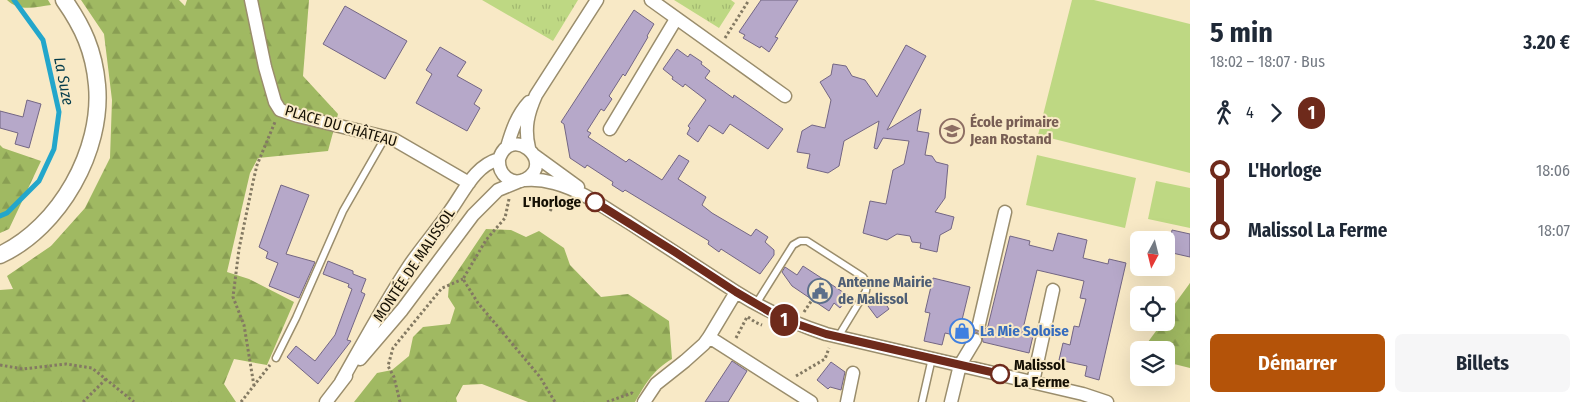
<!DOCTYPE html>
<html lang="fr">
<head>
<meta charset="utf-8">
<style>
	:root { --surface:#fff; --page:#f6f6f7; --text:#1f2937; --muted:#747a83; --accent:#b45309 }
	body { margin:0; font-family:"Fira Sans Condensed",sans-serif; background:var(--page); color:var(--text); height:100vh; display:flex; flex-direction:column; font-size:19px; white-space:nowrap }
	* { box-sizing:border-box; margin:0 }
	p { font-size:16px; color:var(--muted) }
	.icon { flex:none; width:28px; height:28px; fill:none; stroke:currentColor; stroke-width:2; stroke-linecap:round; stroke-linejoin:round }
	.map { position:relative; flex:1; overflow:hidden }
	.sheet { display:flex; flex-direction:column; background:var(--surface); width:400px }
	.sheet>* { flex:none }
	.badge { padding:0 10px; border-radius:16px; font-size:18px; line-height:32px }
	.needle { width:32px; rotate:187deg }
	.buttons { position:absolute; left:1130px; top:231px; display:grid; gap:10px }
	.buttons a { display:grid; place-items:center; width:45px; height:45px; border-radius:8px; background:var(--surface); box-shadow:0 5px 20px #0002; font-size:25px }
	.map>.badge { position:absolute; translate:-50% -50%; box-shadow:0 0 0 2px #fff }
	.legs { display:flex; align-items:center; gap:8px; height:55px; padding:0 20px; font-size:16px }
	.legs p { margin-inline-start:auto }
	.overview { display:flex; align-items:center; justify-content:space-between; height:85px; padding:0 20px }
	h1 { font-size:28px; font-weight:700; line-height:38px }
	.cta { display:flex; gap:10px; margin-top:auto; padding:10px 20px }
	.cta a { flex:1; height:58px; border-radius:8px; background:var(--accent); color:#fff; font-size:20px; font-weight:700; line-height:58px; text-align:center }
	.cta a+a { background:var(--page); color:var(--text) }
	ul { padding:0 20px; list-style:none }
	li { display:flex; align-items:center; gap:18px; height:60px; font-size:19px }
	li i { display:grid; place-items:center; width:8px; height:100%; margin:0 6px; background:currentColor }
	li i::after { content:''; width:12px; height:12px; margin:-6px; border:4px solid; border-radius:50%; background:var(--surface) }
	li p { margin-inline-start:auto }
	li:first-child i { background:linear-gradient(#0000 50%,currentColor 0) }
	li:last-child i { background:linear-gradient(currentColor 50%,#0000 0) }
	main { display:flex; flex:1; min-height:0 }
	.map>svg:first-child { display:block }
	.grass { fill:url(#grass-tufts) }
	.forest { fill:url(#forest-firs) }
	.pitch { fill:#bed883 }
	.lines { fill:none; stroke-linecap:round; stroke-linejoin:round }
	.stream { stroke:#23a6cb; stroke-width:5 }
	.building { fill:#b6a8c9; stroke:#736684 }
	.service-casing { stroke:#9a8d6c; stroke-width:9 }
	.minor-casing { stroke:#9a8d6c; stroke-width:15 }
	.tertiary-casing { stroke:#9a8d6c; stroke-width:19 }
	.path { stroke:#837962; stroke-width:3; stroke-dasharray:2.5 2.5; stroke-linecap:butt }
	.service { stroke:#fff; stroke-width:6 }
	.minor { stroke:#fff; stroke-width:12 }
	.tertiary { stroke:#fff; stroke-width:16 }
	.line-1-casing { stroke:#fff; stroke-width:11 }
	.line-1 { stroke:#6e2a1b; stroke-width:8 }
	.stop-1-dot { fill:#fff; stroke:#6e2a1b; stroke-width:2.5 }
	.labels { text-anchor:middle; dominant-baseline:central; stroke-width:4; stroke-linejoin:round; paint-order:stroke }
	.education-label { font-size:15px; font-weight:bold; fill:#785e54; stroke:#f8e9c6; text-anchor:start }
	.street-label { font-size:15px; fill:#151004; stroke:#f8e9c6 }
	.stop-label { font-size:15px; font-weight:bold; fill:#151004; stroke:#f8e9c6; text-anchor:end }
	.service-label { font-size:15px; font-weight:bold; fill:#4e5e75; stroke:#f8e9c6; text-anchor:start }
	.shop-label { font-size:15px; font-weight:bold; fill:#366cbe; stroke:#f8e9c6; text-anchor:start }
	.water-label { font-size:16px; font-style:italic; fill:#043c4b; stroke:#f8e9c6 }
</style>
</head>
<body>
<main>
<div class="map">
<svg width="1190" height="402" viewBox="0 0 1190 402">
	<defs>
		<pattern id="grass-tufts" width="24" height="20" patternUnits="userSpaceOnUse" patternTransform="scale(1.25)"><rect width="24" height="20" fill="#bed883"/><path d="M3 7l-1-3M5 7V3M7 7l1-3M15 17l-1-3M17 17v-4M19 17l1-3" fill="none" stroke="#a2b870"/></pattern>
		<pattern id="forest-firs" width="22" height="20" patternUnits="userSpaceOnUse" patternTransform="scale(1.25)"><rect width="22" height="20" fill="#a0b962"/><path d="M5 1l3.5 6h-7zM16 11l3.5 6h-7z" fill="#899e53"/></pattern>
	</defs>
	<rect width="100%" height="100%" fill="#f8e9c6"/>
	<path class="grass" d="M482,0H578L553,41Z
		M674,0H731L735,3L719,28Z"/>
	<path class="forest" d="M7,0H48L51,5C36,7 19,12 7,0Z
		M81,0H179L185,6L187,0H309L303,76L338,114L328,151L258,158L250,173L227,272L249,279L294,302L267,365L234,359L224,384L236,402H0V290L13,289L7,276L51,246L85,208L110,158L112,100L104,34Z
		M0,145L3,148L41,161L9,229L0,233Z
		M486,229L511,230L526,237L539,231L564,248L570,265L601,297L628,294L669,321L672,359C653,370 646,383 635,402H528L482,384L463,385L456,398L457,402H354L377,373L392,370L409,356L413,337L423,327L450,324L455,308L448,297L449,284Z
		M1190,283V368L1166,362V350H1142L1162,323L1166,322V316Z"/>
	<path class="pitch" d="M1072,0H1094L1190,24V173L1038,135Z
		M1037,155L1136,178L1125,228L1026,205Z
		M1156,181L1190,188V228L1148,219Z"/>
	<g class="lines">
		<path class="stream" d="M0,216L7,213L39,181L54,149L59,112L43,40L14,0"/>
	</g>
	<path class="building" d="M761,0H798L775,37L778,38L769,52L761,46L760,48L743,38L745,35L739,32Z
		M345,6L407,41L385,79L323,44Z
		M634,10L654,24L647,36L648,37L625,76L623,74L609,96L612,99L604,111L601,109L587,131L591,133L588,137L626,162L629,159L662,180L679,155L689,161L678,179L706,197L702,205L712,213L751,236L756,229L768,237L765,242L774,250V255L760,274L721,249L719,252L708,244L709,241L625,190L623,192L612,185L613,182L587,165L585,168L570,158L564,124L561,122Z
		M906,45L926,56L887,130L921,109L917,131L929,133L925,155L932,156L936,162L948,165L945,198L935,212L954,217L951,229L940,235L937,252L920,248L921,243L912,242L910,236L897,234L887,240L863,233L870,201L886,204L893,170L904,164L909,141L883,138L877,149L874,148L879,121L844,141L839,166L828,173L807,168L810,154L797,152L802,131L812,125L825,128L831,100L820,82L831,75L833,64L846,66L852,76L865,80L877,97Z
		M440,47L466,62L457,76L482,90L474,104L480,108L467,131L416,103L432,74L426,70Z
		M677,49L688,57L690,54L702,62L701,64L710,71L705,78L733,98L734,95L783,129L768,149L730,124L723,134L709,125L698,142L687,134L690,128L688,126L706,100L685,84L683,87L672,79L673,77L663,69Z
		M27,100L41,104L29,148L15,144L18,133L0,128V111L23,117Z
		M281,185L309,195L286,254L315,262L299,298L269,286L278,263L266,258L268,252L259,247Z
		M1172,230L1190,234V257L1168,252Z
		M1058,233L1087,240L1083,258L1108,264L1109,259L1126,263L1099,380L1085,376L1087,366L1059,360L1063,343L1070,345L1074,326L1079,327L1086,299L1080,298L1084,281L1037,270L1022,333L1033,336L1029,353L983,342L982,336L976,332L971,333L967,338L945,333L942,345L924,341L930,313L925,312L933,278L970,287L962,320L971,322V327L974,330L982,332L988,326L1010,236L1030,241L1029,245L1053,251Z
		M328,261L353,271V274L366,279L361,292L365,294L347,340L351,341L318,384L287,357L296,346L315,361L335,335L352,289L348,287L349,284L323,274Z
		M803,266L849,296L840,308L834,303L829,311L792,286L782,272L785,267L797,275Z
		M881,297L889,309L877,318L868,306Z
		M732,361L747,371L728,402H705Z
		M831,362L845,372L841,390L830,387L828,389L817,380Z"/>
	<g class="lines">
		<defs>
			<path id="service" d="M756,304L793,245L800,241H807L863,277L867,283L866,291L838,337
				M276,358L296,318L343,211L386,136
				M922,402L932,358"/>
			<path id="minor" d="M251,0L265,67L275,102L280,110L298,116L393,139L469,183
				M651,0L785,96
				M610,129L676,19
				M507,147C512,130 517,115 529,102
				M529,148C524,128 528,113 536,95L597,0
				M534,155L578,187
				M524,180C534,179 544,180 554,183C581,190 605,208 628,222C664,245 700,269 736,292C766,311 792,323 826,334L1083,394L1107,402
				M979,324L1005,212
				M709,337L811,402
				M360,359L402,310L473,215L498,190L520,181
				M341,382C363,343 384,304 409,266C422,247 437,230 450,211C464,192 474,166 499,159C511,123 556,162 526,179C511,187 498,174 499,159
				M1033,382L1053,290
				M326,402L346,376
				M644,402L656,384L685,361L704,344L709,337L736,292
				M847,402L853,373
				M951,402L960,365L975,340"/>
			<path id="tertiary" d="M0,255C60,227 103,150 97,85C94,51 83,27 64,0"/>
		</defs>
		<use href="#service" class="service-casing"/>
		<use href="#minor" class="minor-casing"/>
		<use href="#tertiary" class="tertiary-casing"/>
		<path class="path" d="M725,38L749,0
			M509,199L505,218L486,240L463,279L478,303L540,377L555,402
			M550,211L558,198
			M804,312L812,300
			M748,317L755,322L762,325
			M736,338L747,317
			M0,365L23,369L66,364L92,368L134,402
			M796,376L825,359L829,348
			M254,386L244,325L233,297L239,249L253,182L257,165L275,122
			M83,402L106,379
			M241,402L270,365
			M400,402L394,377L388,366L393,348L442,288L463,279
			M607,402L632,393L634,395"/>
		<use href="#service" class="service"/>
		<use href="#minor" class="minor"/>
		<use href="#tertiary" class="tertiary"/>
	</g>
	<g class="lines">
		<defs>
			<path id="line-1" d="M595,202L675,252L736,292L782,319L826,334L1000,374"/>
		</defs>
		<use href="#line-1" class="line-1-casing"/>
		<use href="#line-1" class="line-1"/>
	</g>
	<defs>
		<symbol id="school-ring" viewBox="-11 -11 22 22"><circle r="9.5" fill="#f8e9c6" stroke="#8d6e63" stroke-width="1.5"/><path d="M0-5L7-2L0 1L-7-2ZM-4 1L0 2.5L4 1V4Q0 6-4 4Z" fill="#8d6e63"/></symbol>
		<symbol id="civic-ring" viewBox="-11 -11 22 22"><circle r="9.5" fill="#f8e9c6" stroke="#5c6f8a" stroke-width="1.5"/><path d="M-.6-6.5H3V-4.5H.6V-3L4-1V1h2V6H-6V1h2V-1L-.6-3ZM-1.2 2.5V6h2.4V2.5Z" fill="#5c6f8a"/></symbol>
		<symbol id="shop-ring" viewBox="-11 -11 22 22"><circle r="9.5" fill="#f8e9c6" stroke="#3f7fe0" stroke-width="1.5"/><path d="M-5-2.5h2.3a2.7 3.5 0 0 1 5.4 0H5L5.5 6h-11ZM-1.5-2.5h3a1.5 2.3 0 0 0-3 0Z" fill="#3f7fe0"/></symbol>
	</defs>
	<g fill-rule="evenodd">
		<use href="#school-ring" x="938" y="117" width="28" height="28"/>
		<use href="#civic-ring" x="806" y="277" width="28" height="28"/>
		<use href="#shop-ring" x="948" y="317" width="28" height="28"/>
	</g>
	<g class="stop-1-dot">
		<circle cx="595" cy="202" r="9"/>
		<circle cx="1000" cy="374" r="9"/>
	</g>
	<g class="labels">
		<g class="education-label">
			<text x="970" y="122">École primaire<tspan x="970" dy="17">Jean Rostand</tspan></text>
		</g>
		<g class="street-label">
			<text transform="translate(341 126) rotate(16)">PLACE DU CHÂTEAU</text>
			<text transform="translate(414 265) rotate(-56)">MONTÉE DE MALISSOL</text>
		</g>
		<g class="stop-label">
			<text x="581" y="202">L'Horloge</text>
			<text x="1014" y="365" text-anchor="start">Malissol<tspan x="1014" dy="17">La Ferme</tspan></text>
		</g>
		<g class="service-label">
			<text x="838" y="282">Antenne Mairie<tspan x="838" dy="17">de Malissol</tspan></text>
		</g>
		<g class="shop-label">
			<text x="980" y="331">La Mie Soloise</text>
		</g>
		<g class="water-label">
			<text transform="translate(64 81) rotate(79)">La Suze</text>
		</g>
	</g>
</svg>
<div class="buttons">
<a><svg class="needle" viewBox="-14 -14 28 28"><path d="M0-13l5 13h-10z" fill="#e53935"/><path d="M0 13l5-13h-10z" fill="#747a83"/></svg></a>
<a><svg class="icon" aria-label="locate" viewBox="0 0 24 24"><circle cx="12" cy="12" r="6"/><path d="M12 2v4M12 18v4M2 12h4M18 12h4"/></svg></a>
<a><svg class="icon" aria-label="layers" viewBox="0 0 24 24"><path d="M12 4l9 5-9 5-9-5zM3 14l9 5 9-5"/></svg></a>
</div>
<b class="badge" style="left:784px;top:320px;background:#6e2a1b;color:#fff">1</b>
</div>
<section class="sheet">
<div class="overview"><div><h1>5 min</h1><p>18:02 – 18:07 · Bus</p></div><b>3.20 €</b></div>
<div class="legs"><svg class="icon" aria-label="walk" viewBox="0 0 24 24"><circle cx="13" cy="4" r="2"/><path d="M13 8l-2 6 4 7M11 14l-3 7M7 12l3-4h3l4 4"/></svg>4<svg class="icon" aria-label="forward" viewBox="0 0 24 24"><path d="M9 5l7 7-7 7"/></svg><b class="badge" style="background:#6e2a1b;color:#fff">1</b></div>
<ul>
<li><i style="color:#6e2a1b"></i><b>L'Horloge</b><p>18:06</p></li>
<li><i style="color:#6e2a1b"></i><b>Malissol La Ferme</b><p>18:07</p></li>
</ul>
<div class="cta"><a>Démarrer</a><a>Billets</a></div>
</section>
</main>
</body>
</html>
